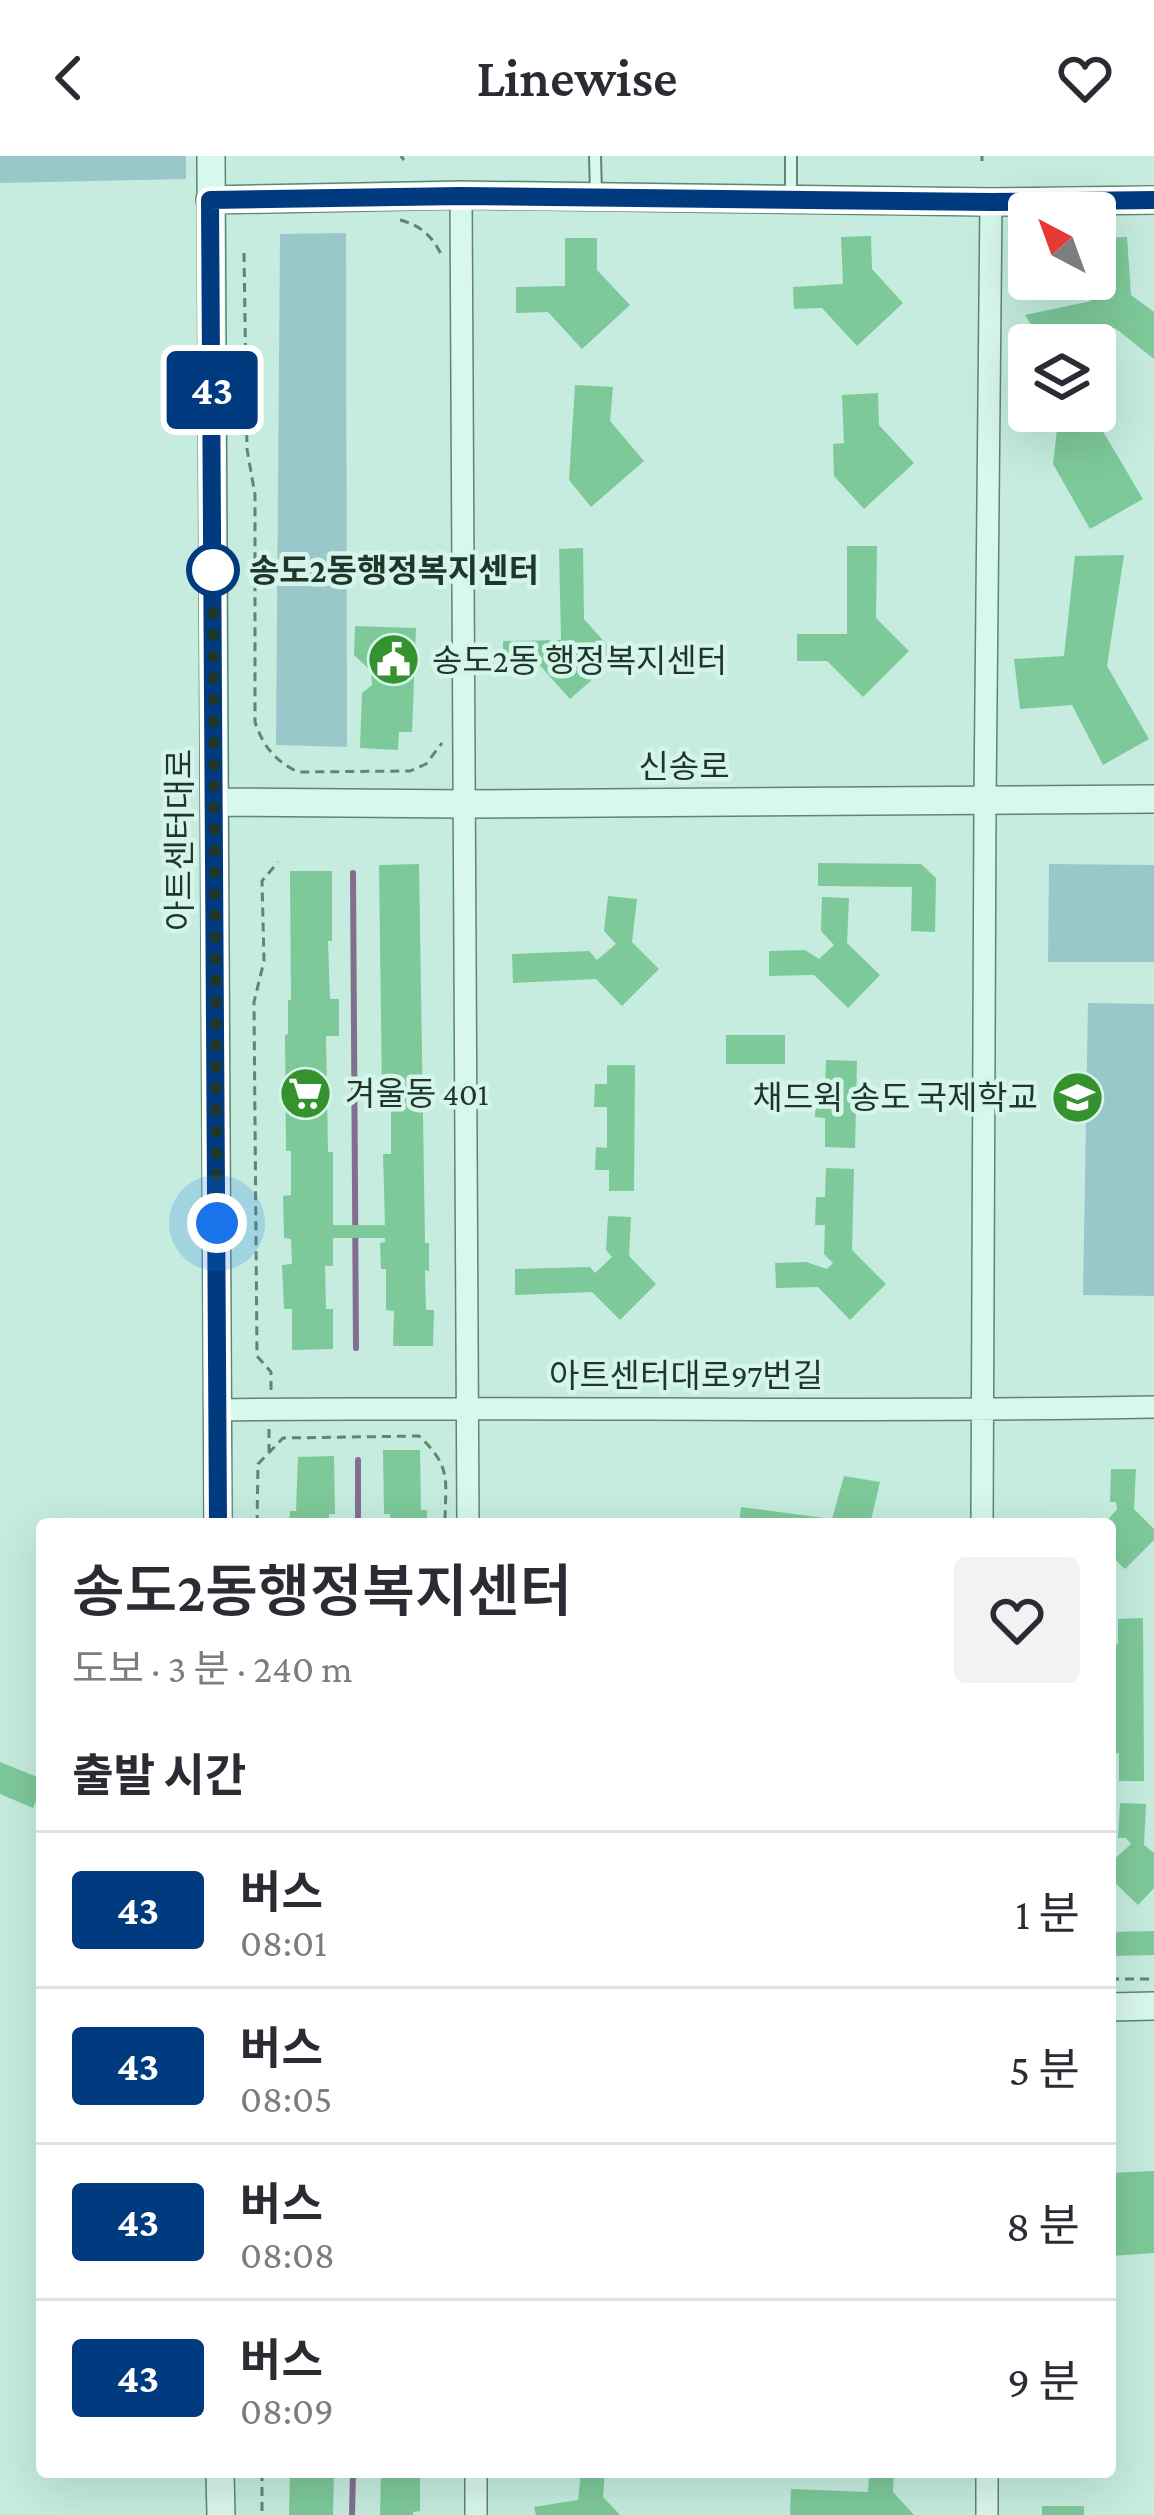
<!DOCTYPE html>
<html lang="ko">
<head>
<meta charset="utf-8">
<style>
	:root { --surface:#fff; --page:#f2f2f3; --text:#2b2b33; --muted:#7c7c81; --line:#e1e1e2 }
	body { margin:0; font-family:"Crimson Pro","Noto Sans KR",serif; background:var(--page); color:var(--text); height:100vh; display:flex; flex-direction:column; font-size:45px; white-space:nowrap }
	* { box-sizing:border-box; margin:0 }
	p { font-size:39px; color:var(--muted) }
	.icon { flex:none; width:66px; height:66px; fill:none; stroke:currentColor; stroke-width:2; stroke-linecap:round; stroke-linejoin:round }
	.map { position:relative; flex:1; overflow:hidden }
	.panel { position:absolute; left:36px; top:1362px; width:1080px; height:960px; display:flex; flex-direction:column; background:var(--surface); border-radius:12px; box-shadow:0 12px 48px #0002 }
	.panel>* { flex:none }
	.badge { padding:0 24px; border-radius:9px; font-size:42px; line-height:78px }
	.needle { width:78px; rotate:319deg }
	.buttons { position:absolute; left:1008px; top:36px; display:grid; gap:24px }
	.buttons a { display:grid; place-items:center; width:108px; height:108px; border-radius:12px; background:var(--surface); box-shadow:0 12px 48px #0002; font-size:60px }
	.you { position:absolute; width:60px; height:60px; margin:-30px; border:9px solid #fff; border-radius:50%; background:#1a73e8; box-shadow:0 0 0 18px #1a73e833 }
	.map>.badge { position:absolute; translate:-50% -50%; box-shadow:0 0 0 6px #fff }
	h2 { padding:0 36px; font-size:45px; line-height:108px }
	.round { display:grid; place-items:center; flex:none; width:126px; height:126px; border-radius:12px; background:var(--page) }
	.headline { display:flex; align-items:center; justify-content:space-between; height:204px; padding:0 36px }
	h1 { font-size:57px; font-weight:600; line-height:90px }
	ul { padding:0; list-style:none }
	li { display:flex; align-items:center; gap:36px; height:156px; padding:0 36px; border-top:3px solid var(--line) }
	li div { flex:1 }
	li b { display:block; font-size:45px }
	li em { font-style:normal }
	li .badge { min-width:132px; font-weight:700; text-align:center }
	header { display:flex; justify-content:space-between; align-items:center; height:156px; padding:0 36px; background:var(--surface); font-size:54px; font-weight:600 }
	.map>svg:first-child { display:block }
	.green { fill:#9ac7ca }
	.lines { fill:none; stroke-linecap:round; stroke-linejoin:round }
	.stream { stroke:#846e8e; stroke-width:6 }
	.building { fill:#7dc999 }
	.service-casing { stroke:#5c8771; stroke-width:14 }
	.minor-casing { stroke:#5c8771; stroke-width:24 }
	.tertiary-casing { stroke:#5c8771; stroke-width:30 }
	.path { stroke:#5c8771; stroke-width:3; stroke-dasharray:9 6; stroke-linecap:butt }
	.service { stroke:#d8f7ed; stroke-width:10 }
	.minor { stroke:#d8f7ed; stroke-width:21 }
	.tertiary { stroke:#d8f7ed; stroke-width:27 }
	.line-casing { stroke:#fff; stroke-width:27 }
	.line { stroke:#003b80; stroke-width:18 }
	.walk { stroke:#1f372a; stroke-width:12; stroke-dasharray:0 21.6 }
	.stop-dot { fill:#fff; stroke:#003b80; stroke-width:6 }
	.labels { text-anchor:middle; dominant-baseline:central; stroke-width:9; stroke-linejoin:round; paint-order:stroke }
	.stop-label { font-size:33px; font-weight:bold; fill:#1f372a; stroke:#d5f4ea; text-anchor:start }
	.poi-label { font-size:33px; fill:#1f372a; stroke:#d5f4ea; text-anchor:start }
	.street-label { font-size:33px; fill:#1f372a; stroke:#d5f4ea }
</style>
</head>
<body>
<header><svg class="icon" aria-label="back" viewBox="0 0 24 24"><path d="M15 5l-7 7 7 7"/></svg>Linewise<svg class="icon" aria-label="heart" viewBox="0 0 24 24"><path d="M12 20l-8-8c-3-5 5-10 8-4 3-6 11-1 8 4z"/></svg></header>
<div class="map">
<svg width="1154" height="2359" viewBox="0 0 1154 2359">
	<rect width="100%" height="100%" fill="#c5ecdf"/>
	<path class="green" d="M0,0H186V23L0,27Z
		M346,77L347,591L276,589L280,78Z
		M1049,708L1154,709V806H1048Z
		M1088,847L1154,848V1140L1083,1139Z"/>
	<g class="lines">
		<path class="stream" d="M353,717L356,1192
			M358,1304V1368
			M352,2359L353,2316"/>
	</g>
	<path class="building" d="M871,80L872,113L903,147L857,190L822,152L794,153L793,131L843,128L841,81Z
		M1127,81L1131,139L1154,156V203L1115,172L1061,189H1044L1025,159L1091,145L1087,123H1095V82Z
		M565,82H597V114L630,149L582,193L548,156L516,157V131L565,130Z
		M575,229L613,231L610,265L644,305L591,351L569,324Z
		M878,237L879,269L914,307L864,353L834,320L833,288L844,287L842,239Z
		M1059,255H1098V267L1143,343L1090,373L1053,308Z
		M847,390H877L876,462L909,495L863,541L827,505H797V478H847Z
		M583,392L584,463L618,501L570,543L536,505L503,506V485L561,484L559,393Z
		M1124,399L1107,510L1149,583L1103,609L1072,549L1020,553L1014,503L1064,500L1075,400Z
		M355,470L416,472L412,576H399L398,594L360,592L362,537L372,529L371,515L354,499Z
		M818,707L921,708L936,722L935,776L911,775L912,731L818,730Z
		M419,708L425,1087H429V1115L425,1114L426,1154H434L433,1190H393L394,1155L386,1154V1113H381L380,1087L385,1086V1082H333V1110H325L326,1153H333V1193L292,1194V1153H284L282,1109L292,1108L291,1083L284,1082L283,1040L291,1039V995H286L285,879L288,878V844H291L290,715H332V785H328L330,843H339V880H326L328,996H333V1069H385L383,998H391V937H382L379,709Z
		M608,740L637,743L632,786L659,813L622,850L596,823L513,827L512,798L589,795L597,804L616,788L604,775Z
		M822,741L849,742L847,787L880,819L848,852L814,819L769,820V795L805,794L819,803L834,789L821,775Z
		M726,879H785V908H726Z
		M826,904L857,905L855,992L825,991V962L815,961L816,935H825Z
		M607,909H635L634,1035H609V1014H595L596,991L607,992V951H594L595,928H607Z
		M826,1012L854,1013L852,1094L886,1128L850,1164L818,1131L776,1132L775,1107L806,1106L827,1113L833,1107L824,1098L825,1069H815L816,1041H825Z
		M608,1060L631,1061L629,1100L656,1128L620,1164L592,1136L515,1139V1113L590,1111L595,1117L612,1101L606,1094Z
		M383,1294H420L421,1354H427V1368H390V1358H384Z
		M334,1300L335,1358H329V1368H289L290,1355H296L298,1301Z
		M1111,1313H1136L1134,1353L1154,1373V1384L1125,1413L1110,1399V1368H1104L1117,1353L1116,1346H1110Z
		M844,1320L880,1326L870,1368H739L741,1351L832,1363Z
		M1143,1462L1144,1625H1119V1597H1110V1571H1116V1517H1110V1488H1118V1463Z
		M0,1606L42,1623V1632L33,1652L0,1638Z
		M1120,1647L1146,1648L1144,1689L1154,1697V1732L1138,1749L1110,1722V1707L1131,1688L1126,1682H1118Z
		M1154,1775V1799L1110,1800V1776Z
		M1154,2015V2097L1110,2100V2017Z
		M290,2316H334L333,2359H289Z
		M381,2316H420V2355L413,2356V2359H380Z
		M581,2316H605L603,2341L620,2359H536L534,2351L578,2344Z
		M869,2316H894L893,2336L914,2359H790L791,2333L868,2336Z
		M1042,2350H1084V2359H1042Z"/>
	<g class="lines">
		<defs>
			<path id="service" d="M595,0L596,38
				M791,0V40"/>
			<path id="minor" d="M461,39L468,1368
				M218,1254C530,1250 842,1257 1154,1251
				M982,1368L985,644L991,46
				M476,2316V2359
				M987,2316V2359"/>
			<path id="tertiary" d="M211,0L218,1368
				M210,44L461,39L991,46L1154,44
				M215,646L466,648L1154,643
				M1110,1851L1154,1850
				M220,2316L221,2359"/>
		</defs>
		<use href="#service" class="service-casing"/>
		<use href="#minor" class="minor-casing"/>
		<use href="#tertiary" class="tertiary-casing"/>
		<path class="path" d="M401,0L404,4
			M982,0V5
			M400,64C420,69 432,80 441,98
			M244,97L247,293L255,339V566C263,590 275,605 298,616L410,615L426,608L442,587
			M271,1234V1216L257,1200L254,846L264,805L262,725L278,706
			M269,1273V1296
			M257,1368L258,1308L283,1282L419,1280C453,1312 445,1325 445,1368
			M1110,1823H1154
			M262,2316V2359"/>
		<use href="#service" class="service"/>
		<use href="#minor" class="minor"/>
		<use href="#tertiary" class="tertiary"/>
	</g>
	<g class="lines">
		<defs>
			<path id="line" d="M218,1368L210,44L461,40L991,46L1154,44"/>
		</defs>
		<use href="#line" class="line-casing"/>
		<use href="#line" class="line"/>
		<path class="walk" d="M213,414L217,1067"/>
	</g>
	<defs>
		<symbol id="civic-disc" viewBox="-11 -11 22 22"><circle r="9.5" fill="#34932f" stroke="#d5f4ea"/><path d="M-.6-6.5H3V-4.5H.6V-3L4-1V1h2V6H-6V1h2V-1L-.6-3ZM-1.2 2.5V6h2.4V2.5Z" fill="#fff"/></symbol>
		<symbol id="supermarket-disc" viewBox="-11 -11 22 22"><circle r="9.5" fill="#34932f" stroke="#d5f4ea"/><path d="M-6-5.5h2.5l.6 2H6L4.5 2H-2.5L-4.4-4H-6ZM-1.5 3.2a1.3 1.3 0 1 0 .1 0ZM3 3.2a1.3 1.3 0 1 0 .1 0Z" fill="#fff"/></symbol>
		<symbol id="school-disc" viewBox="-11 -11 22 22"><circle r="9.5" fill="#34932f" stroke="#d5f4ea"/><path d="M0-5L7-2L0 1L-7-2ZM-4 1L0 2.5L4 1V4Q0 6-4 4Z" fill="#fff"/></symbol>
	</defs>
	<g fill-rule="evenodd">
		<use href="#civic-disc" x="364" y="474" width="59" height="59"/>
		<use href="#supermarket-disc" x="276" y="908" width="59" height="59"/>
		<use href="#school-disc" x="1048" y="912" width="59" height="59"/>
	</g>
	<circle class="stop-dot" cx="213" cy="414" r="24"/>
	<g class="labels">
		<g class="stop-label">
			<text x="249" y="414">송도2동행정복지센터</text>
		</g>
		<g class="poi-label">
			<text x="432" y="504">송도2동 행정복지센터</text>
			<text x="345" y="937">겨울동 401</text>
			<text x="1038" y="941" text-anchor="end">채드윅 송도 국제학교</text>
		</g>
		<g class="street-label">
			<text x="684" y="610">신송로</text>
			<text transform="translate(179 684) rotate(-90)">아트센터대로</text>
			<text x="686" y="1219">아트센터대로97번길</text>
		</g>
	</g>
</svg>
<div class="buttons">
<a><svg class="needle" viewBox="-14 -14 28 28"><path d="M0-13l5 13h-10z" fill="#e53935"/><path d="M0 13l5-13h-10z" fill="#7c7c81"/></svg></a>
<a><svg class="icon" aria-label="layers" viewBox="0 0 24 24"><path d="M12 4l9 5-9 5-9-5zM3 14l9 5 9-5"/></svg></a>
</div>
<div class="you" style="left:217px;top:1067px"></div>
<b class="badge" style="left:212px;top:234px;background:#003b80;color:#fff">43</b>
<section class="panel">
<div class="headline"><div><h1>송도2동행정복지센터</h1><p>도보 · 3 분 · 240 m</p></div><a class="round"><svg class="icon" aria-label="heart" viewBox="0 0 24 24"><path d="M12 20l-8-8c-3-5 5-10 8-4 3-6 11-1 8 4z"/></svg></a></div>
<h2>출발 시간</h2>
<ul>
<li><span class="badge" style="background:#003b80;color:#fff">43</span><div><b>버스</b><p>08:01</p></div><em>1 분</em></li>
<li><span class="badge" style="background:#003b80;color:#fff">43</span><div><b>버스</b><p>08:05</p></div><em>5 분</em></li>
<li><span class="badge" style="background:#003b80;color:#fff">43</span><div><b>버스</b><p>08:08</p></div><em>8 분</em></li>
<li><span class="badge" style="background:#003b80;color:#fff">43</span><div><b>버스</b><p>08:09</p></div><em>9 분</em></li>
</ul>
</section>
</div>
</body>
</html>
